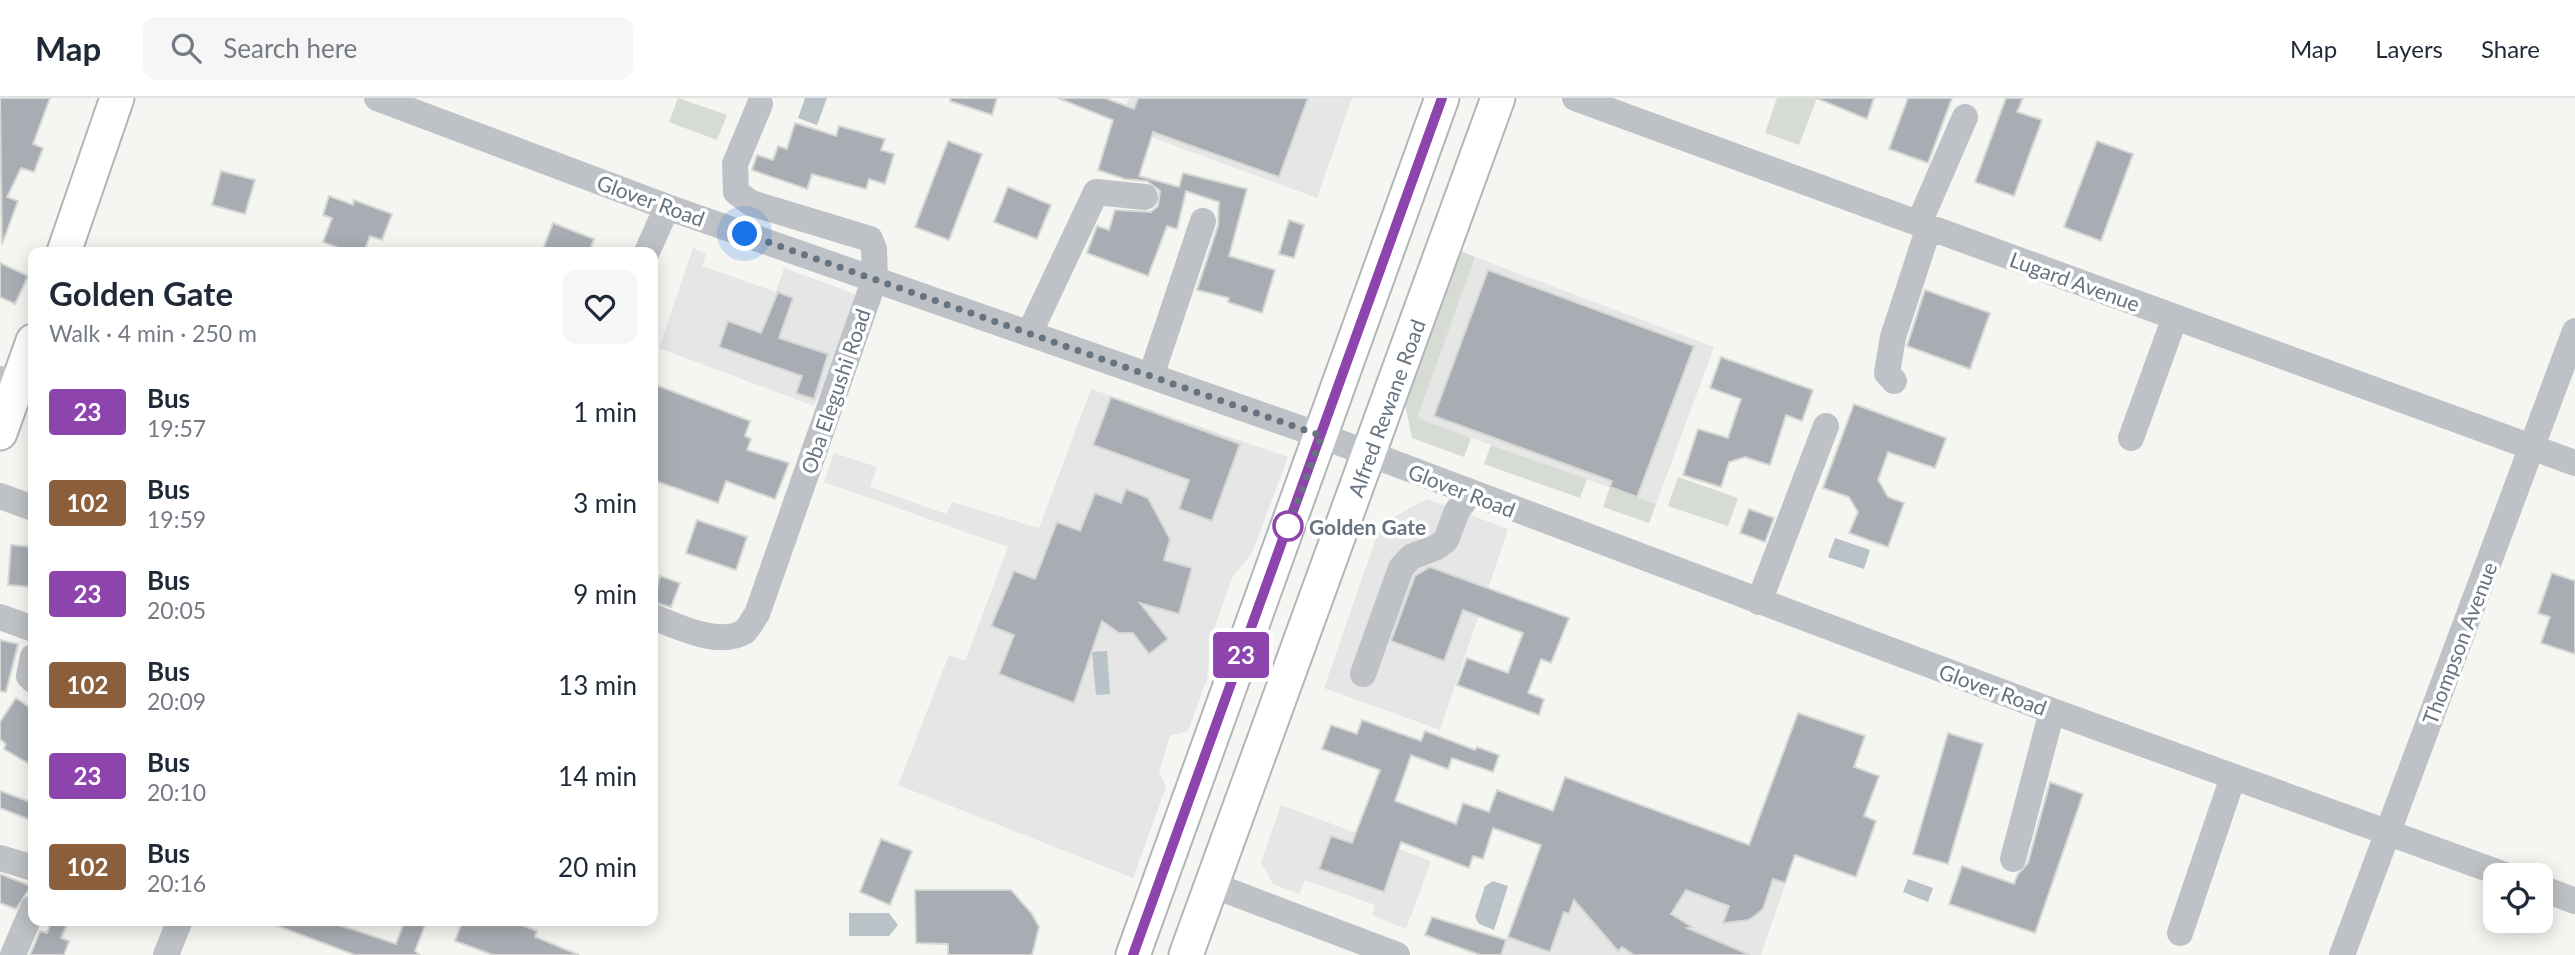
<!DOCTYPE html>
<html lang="en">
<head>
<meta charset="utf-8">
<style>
	:root { --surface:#fff; --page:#f6f6f7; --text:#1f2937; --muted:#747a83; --line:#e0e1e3 }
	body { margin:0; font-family:Lato,sans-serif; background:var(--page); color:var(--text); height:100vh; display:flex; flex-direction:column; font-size:26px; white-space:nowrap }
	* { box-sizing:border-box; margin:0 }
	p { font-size:23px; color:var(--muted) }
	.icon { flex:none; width:38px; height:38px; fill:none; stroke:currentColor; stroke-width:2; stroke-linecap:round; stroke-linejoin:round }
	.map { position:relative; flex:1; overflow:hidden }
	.details { position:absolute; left:28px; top:149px; width:630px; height:679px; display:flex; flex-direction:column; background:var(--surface); border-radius:14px; box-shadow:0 4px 18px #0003 }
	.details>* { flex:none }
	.badge { padding:0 14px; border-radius:5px; font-size:24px; line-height:46px }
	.controls { position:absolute; left:2483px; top:765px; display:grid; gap:14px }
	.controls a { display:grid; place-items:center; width:70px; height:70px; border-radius:14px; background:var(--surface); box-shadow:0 4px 18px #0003; font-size:35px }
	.you { position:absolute; width:35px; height:35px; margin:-18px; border:5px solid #fff; border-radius:50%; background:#1a73e8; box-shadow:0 0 0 10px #1a73e833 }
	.map>.badge { position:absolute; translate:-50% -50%; box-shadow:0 0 0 4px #fff }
	.round { display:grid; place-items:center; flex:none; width:74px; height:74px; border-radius:14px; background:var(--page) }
	.head { display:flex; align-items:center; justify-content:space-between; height:119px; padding:0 21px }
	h1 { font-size:33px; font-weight:700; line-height:52px }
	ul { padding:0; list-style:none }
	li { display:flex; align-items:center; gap:21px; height:91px; padding:0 21px }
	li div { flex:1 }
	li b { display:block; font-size:26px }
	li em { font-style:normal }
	li .badge { min-width:77px; font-weight:700; text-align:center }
	header { display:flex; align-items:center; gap:42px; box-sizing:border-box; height:98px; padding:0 35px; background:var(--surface); border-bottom:2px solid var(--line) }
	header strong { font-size:33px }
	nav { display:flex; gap:38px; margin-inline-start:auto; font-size:24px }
	.search { width:490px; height:63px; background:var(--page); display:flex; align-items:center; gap:18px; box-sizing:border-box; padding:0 24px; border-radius:14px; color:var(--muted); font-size:26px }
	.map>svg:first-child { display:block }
	.built { fill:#e5e6e5 }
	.green { fill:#d6dbd3 }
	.water { fill:#b8c2c7 }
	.building { fill:#a7adb3; stroke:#d6d6d4; stroke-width:2 }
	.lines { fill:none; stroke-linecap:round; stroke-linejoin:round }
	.major-casing { stroke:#b2b5b9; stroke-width:37 }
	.minor { stroke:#bec1c5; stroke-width:26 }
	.major { stroke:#fff; stroke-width:33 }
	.line-casing { stroke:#fff; stroke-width:16 }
	.line { stroke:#8e44ad; stroke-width:10 }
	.walk { stroke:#667380; stroke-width:7; stroke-dasharray:0 12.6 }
	.stop-dot { fill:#fff; stroke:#8e44ad; stroke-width:3.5 }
	.labels { text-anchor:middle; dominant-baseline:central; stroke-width:7; stroke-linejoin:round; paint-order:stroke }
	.street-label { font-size:21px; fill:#667380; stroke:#fff }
	.stop-label { font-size:21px; font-weight:bold; fill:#667380; stroke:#fff; text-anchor:start }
</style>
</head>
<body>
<header>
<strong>Map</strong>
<div class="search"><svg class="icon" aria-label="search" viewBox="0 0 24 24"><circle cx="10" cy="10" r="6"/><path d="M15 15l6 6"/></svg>Search here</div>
<nav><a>Map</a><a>Layers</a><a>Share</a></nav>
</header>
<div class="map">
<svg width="2575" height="857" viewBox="0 0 2575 857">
	<rect width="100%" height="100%" fill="#f5f5f1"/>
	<path class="built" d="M1129,0H1352L1317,100L1118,27Z
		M693,150L706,156L702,168L776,194L784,170L855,196L853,201L861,205L814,308L659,250Z
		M1475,159L1714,249L1656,406L1416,320Z
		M1091,291L1288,359L1252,455L1232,480L1214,531L1207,581L1188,633L1170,638L1159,673L1166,689L1133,780L898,687L949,557L965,563L1008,449L824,384L834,355L877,369L870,389L946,416L952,404L1039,430Z
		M1427,401L1508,431L1440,632L1324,590L1381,426Z
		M1565,679L1793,763L1761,857H1501Z
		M1281,707L1431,763L1406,831L1372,817L1375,807L1305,782L1299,796L1273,786L1261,764Z"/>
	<path class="green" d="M678,0L727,17L717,42L669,24Z
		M1777,0H1817L1799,47L1765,35Z
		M1461,153L1475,159L1417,320L1471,340L1464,359L1412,340L1405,306Z
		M1491,347L1587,381L1580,400L1484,366Z
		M1678,379L1738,400L1728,428L1668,408Z
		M1610,389L1656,406L1649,425L1603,409Z"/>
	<path class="water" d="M805,0H827L817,27L798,20Z
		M1835,440L1870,452L1864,471L1828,459Z
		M1107,553L1110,596L1096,597L1092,554Z
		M1908,781L1933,790L1928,804L1903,794Z
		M1493,783L1508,788L1494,832L1479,826L1475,819L1485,788Z
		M849,815H889L898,827L889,838H849Z"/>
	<path class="building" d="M0,0H50L33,46L43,50L34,74L21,70L7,99L18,103L2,146Z
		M951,0H997L992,17L950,3Z
		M1058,0H1105L1134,11L1138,0H1308L1279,79L1153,34L1139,78L1179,89L1183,75L1247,91L1229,158L1275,172L1262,215L1228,204L1229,200L1197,192L1218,128L1219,104L1186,93L1177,131L1167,128L1148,178L1087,155L1097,128L1109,132L1115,112L1151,114L1158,108L1160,93L1147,83L1125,81L1098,72L1113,22Z
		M1816,0H1874L1867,21Z
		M1908,0H1952L1928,65L1889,51Z
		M2006,0H2023L2017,14L2042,22L2014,98L1975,84Z
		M795,25L836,38L839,28L885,41L881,52L894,56L885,86L869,81L866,91L812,76L807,91L752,72L757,57L773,62L778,48L787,51Z
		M948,43L982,56L949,142L915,129Z
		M2097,43L2133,56L2101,143L2064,129Z
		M221,73L255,82L245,116L212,107Z
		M1008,89L1051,107L1037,141L994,124Z
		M329,98L353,107L354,102L392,116L382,142L370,138L364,154H349L323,144L332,120L323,117Z
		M1289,122L1304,127L1294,160L1279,156Z
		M553,125L594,141L589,154H542Z
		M0,165L28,178L15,206L0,199Z
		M1488,172L1694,248L1637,399L1610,389L1612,383L1434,318Z
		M1925,192L1990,215L1970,271L1907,248Z
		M778,194L793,200L779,240L828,256L814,301L796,295L802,278L719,249L728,223L761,235Z
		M1721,259L1813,292L1802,323L1786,317L1770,367L1745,359L1729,364L1721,389L1683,377L1698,331L1728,340L1741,301L1710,290Z
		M653,286L750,323L745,338L751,341L747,352L789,365L775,401L726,383L718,405L653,382Z
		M1111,299L1240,346L1212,423L1179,411L1189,382L1093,347Z
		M1854,306L1946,340L1935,370L1888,354L1878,382L1888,399L1904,405L1888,449L1849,435L1858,414L1849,399L1823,390Z
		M1126,391L1148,400L1170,441L1164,462L1192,470L1179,516L1140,505L1168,541L1149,556L1133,535H1119L1102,523L1074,605L999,576L1014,537L991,528L1014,473L1035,481L1057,424L1080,433L1095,395L1121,405Z
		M1749,411L1774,420L1765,444L1740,435Z
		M697,422L747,439L736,472L686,455Z
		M11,447L33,449L32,489L8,487Z
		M1430,469L1569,520L1551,565L1541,561L1528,595L1544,601L1539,617L1457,587L1467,560L1508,575L1523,535L1463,512L1444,563L1391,543L1415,478Z
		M2552,475L2575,483V556L2541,545L2550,519L2538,515Z
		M660,478L680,485L671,509L653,504Z
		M0,542L18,546L6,594L0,593Z
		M16,600L33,612V668L4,651L6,646L0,641V624Z
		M1798,615L1865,638L1854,669L1879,678L1864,718L1876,723L1856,779L1795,757L1785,785L1773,781L1763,811L1749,822L1723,825L1729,808L1686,792L1671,816L1692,829L1687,830L1750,857H1634L1622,849L1618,853L1574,802L1569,816L1564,814L1550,854L1508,839L1541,747L1493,730L1483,761L1473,758L1469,770L1401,744L1384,794L1319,771L1331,738L1352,745L1380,672L1322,651L1331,627L1357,636L1362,622L1421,643L1425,633L1475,652L1477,649L1499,657L1493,674L1452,660L1448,671L1411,657L1395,703L1456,726L1463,705L1489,714L1497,692L1553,713L1565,679L1749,747Z
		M1948,635L1983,646L1948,766L1913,756Z
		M2050,684L2083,696L2035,835L1949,806L1962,768L2014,786L2018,776L2028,765Z
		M0,693L33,705V723L0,710Z
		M881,741L912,753L890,807L860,794Z
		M0,776L31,788L16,811L0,805Z
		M915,792H1011L1032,816L1039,829L1032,857H948V846L916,845Z
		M1432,819L1506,842L1501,857H1480L1425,837Z
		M52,822H69L61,840L69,843L64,857H30L40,833L47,835Z
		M262,822H324L396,846L405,822H427L415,853L420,857H355Z
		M463,822H509L537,833L535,839L579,857H493L455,843Z"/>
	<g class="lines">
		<defs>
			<path id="major" d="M64,154L117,0
				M0,335L33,243
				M1133,857L1442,0
				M1186,857L1498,0"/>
		</defs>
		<use href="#major" class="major-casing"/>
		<path class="minor" d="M377,0L667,109L1322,338L2052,613L2505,777
			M1575,0L2575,365
			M1919,125L1965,19
			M647,154L667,109
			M1030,234L1096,94L1145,99
			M1151,278L1203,123
			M0,281L33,293
			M1894,283L1887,275L1893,239L1929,129
			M2131,340L2175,219
			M0,398L33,410
			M1759,504L1826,328
			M0,519L33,531
			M653,519C677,528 718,549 744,534C749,530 753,521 757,516L875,180L874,151L870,141L751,105L736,94L735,66L760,6
			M33,559L29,578L33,582
			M1363,576L1401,470L1411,459L1437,449L1446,442L1457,413L1470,395
			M0,760L33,770
			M2013,761L2052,613
			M1210,786L1397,857
			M2541,790L2575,803
			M2180,835L2233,679
			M13,857L33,810
			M166,857L180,822
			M2342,857L2575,233"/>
		<use href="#major" class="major"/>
	</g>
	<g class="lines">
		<defs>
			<path id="line" d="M1133,857L1442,0"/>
		</defs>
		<use href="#line" class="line-casing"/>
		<use href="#line" class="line"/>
		<path class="walk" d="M745,136L1322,338L1284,440L1288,428"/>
	</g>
	<circle class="stop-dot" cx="1288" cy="428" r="14"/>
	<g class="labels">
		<g class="street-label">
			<text transform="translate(651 102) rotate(20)">Glover Road</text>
			<text transform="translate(2075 183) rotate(20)">Lugard Avenue</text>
			<text transform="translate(835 293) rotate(-71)">Oba Elegushi Road</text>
			<text transform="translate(1386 310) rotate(-70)">Alfred Rewane Road</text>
			<text transform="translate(1462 392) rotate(21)">Glover Road</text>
			<text transform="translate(2459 545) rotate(-69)">Thompson Avenue</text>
			<text transform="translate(1993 591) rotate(20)">Glover Road</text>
		</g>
		<g class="stop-label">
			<text x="1309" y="428">Golden Gate</text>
		</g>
	</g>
</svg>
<div class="controls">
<a><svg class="icon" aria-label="locate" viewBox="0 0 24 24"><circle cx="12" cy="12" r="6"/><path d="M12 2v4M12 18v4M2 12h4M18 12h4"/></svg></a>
</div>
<div class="you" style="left:745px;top:136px"></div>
<b class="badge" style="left:1241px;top:557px;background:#8e44ad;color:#fff">23</b>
<section class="details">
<div class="head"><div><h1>Golden Gate</h1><p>Walk · 4 min · 250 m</p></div><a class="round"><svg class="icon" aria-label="heart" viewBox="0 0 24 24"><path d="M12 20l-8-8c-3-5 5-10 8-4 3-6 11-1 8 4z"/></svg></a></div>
<ul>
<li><span class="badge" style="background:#8e44ad;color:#fff">23</span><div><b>Bus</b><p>19:57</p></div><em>1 min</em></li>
<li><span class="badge" style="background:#8b5e3c;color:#fff">102</span><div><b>Bus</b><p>19:59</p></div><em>3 min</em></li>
<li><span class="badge" style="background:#8e44ad;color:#fff">23</span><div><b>Bus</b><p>20:05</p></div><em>9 min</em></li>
<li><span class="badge" style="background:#8b5e3c;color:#fff">102</span><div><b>Bus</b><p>20:09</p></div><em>13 min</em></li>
<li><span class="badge" style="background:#8e44ad;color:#fff">23</span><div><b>Bus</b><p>20:10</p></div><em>14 min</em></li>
<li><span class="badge" style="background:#8b5e3c;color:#fff">102</span><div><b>Bus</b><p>20:16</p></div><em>20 min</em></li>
</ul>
</section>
</div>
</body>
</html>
